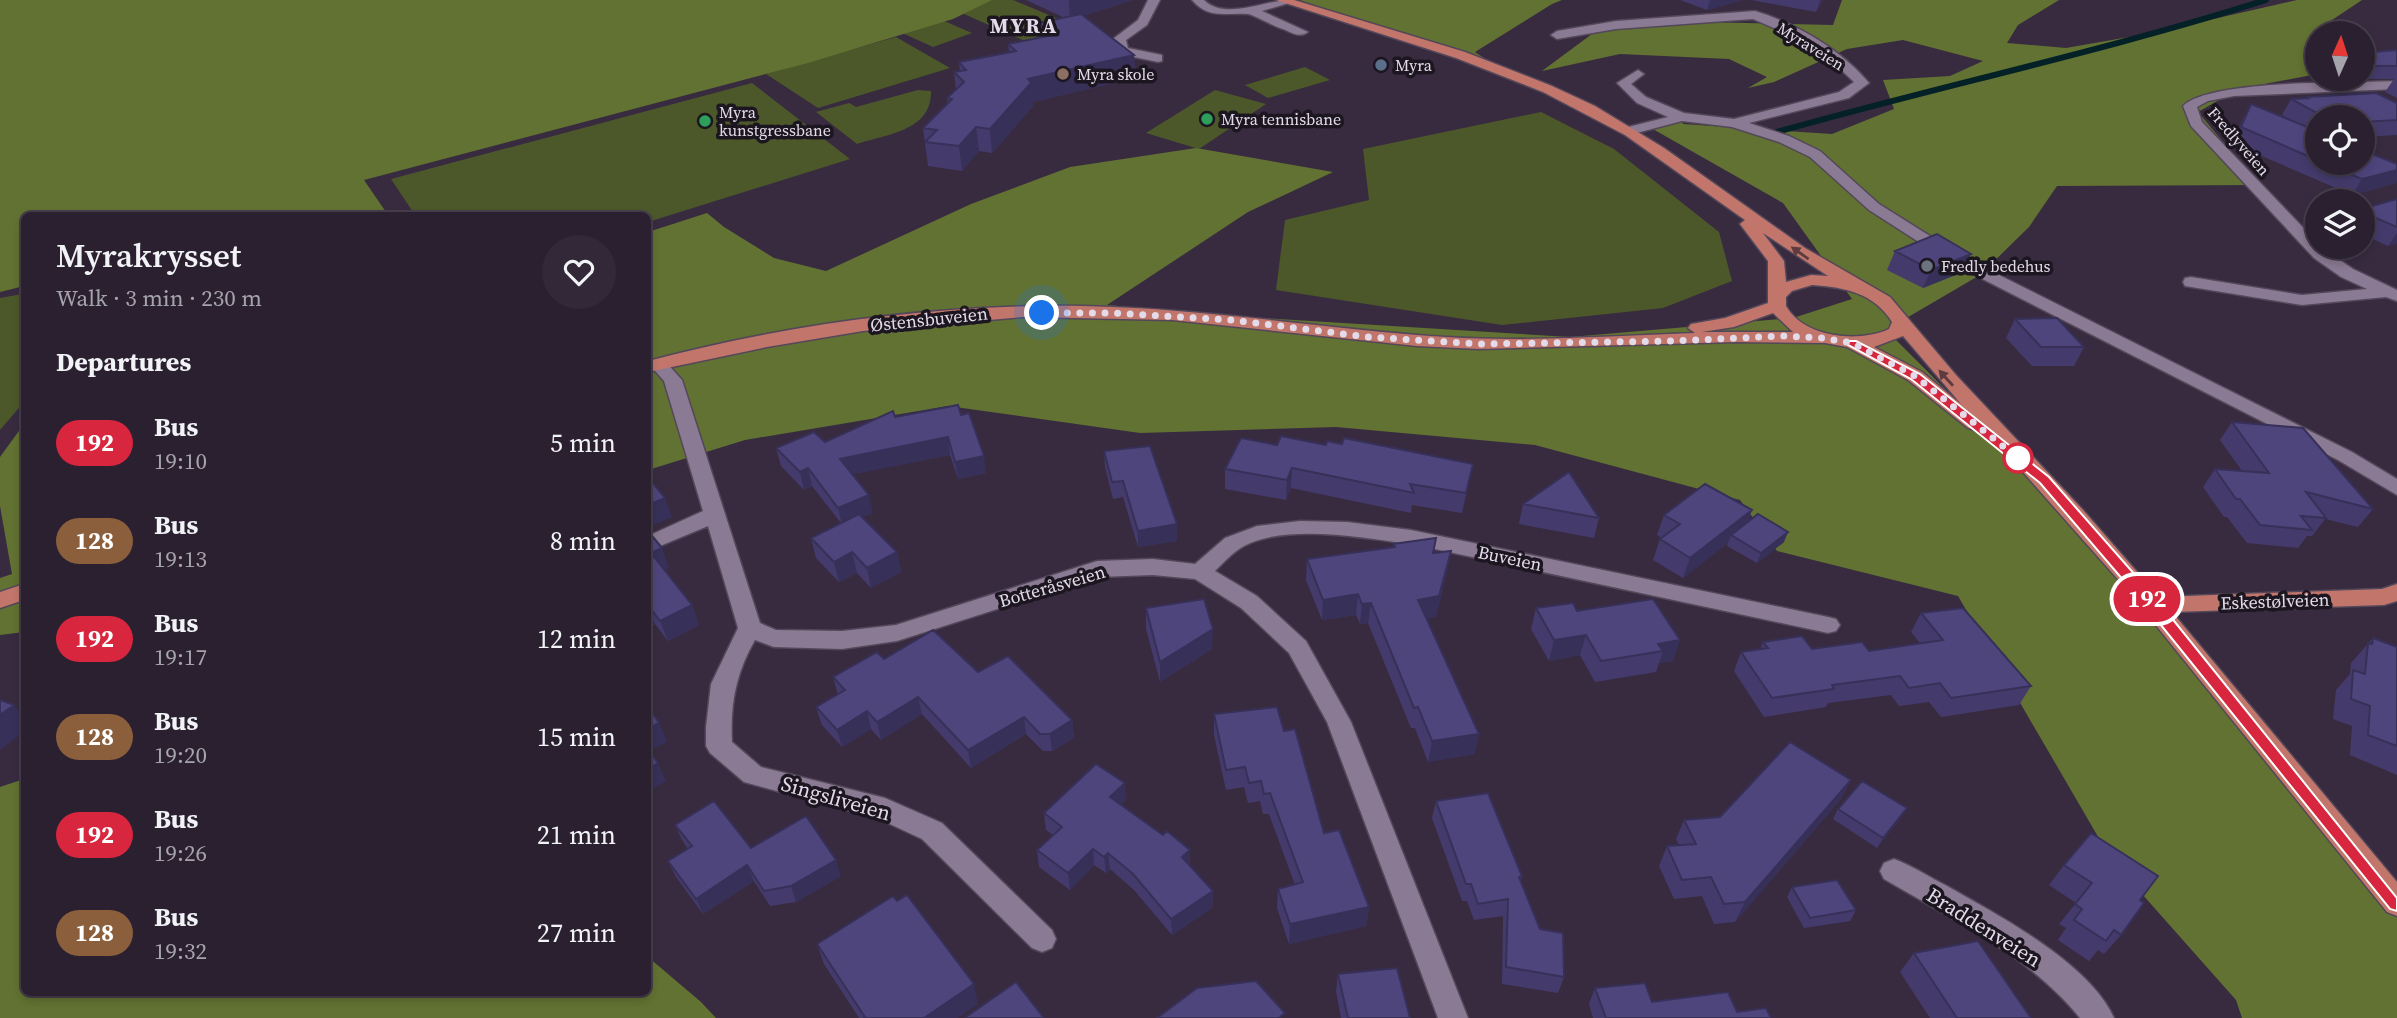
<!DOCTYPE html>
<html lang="en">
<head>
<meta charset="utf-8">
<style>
	:root { --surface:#2a2030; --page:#322838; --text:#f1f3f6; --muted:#a5a3ab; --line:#463e4c }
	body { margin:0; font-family:"Source Serif 4",serif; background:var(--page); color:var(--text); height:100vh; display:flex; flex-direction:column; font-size:26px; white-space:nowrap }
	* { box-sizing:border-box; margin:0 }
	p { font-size:23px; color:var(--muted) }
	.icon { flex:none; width:38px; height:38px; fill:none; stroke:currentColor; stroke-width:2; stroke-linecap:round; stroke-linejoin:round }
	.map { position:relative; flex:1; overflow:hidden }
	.side { position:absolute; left:21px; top:212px; width:630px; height:784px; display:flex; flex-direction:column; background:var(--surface); border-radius:10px; box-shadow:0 4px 10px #0003,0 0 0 2px var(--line) }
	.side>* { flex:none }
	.badge { padding:0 14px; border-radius:23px; font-size:24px; line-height:46px }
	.needle { width:46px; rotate:3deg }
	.controls { position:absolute; left:2305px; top:21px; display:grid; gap:14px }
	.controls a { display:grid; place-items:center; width:70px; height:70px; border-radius:50%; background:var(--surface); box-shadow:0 4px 10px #0003,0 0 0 2px var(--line); font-size:35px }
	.you { position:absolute; width:35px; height:35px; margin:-18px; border:5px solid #fff; border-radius:50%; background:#1a73e8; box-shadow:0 0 0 10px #1a73e833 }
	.map>.badge { position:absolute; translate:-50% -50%; box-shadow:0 0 0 4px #fff }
	h2 { padding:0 35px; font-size:26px; line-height:63px }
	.round { display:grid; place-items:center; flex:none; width:74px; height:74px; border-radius:37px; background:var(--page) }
	.headline { display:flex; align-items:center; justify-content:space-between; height:119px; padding:0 35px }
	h1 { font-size:33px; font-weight:600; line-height:52px }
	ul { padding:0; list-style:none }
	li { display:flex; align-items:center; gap:21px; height:98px; padding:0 35px }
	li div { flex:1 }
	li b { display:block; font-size:26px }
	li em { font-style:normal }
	li .badge { min-width:77px; font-weight:700; text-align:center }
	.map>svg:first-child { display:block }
	.green { fill:#4c5829 }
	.forest { fill:#627232 }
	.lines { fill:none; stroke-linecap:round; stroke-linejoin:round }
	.stream { stroke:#032126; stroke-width:6 }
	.minor-casing { stroke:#534759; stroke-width:3 }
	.major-casing { stroke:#534759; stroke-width:3 }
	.minor { fill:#8a7a93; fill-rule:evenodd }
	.major { fill:#c2766b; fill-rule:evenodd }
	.wall { fill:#443b6c }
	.shaded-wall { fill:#373058 }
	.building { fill:#4f457d; stroke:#373058; stroke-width:2 }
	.oneway { fill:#5e3c3e }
	.line { fill:#d7263d; stroke:#fff; stroke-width:2 }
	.walk { stroke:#e3dbe9; stroke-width:7; stroke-dasharray:0 12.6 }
	.service-dot { fill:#5c6f8a; stroke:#1c1620; stroke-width:2.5 }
	.education-dot { fill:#8d6e63; stroke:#1c1620; stroke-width:2.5 }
	.leisure-dot { fill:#2e9e5b; stroke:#1c1620; stroke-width:2.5 }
	.worship-dot { fill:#6b7280; stroke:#1c1620; stroke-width:2.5 }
	.stop-dot { fill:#fff; stroke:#d7263d; stroke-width:3.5 }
	.labels { text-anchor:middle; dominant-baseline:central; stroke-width:7; stroke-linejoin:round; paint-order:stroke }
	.far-street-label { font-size:16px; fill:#e3dbe9; stroke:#1c1620 }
	.far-poi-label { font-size:16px; fill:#e3dbe9; stroke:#1c1620; text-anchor:start }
	.street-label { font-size:18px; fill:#e3dbe9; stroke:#1c1620 }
	.far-district-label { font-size:21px; font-weight:bold; letter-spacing:2px; fill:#e3dbe9; stroke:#1c1620 }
	.near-street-label { font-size:21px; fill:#e3dbe9; stroke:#1c1620 }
</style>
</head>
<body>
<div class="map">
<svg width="2397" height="1018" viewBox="0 0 2397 1018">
	<rect width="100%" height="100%" fill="#382b40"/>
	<path class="green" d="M989,0H1013L1073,25L1025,41L955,10Z
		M928,14L972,33L933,47L889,27Z
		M896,37L950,68L818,108L766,74Z
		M1305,67L1330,80L1268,98L1245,85Z
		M752,83L850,159L648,222V215H415L391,179Z
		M918,90L931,91C932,131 887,134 857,144L816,112L849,103L856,107Z
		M1215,90L1266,104L1199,149L1146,133Z
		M1541,112L1614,149L1719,232L1732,281L1663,308L1502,325L1276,290L1285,220L1369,200L1363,149Z
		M22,294L24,295V402L0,430V298Z"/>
	<path class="forest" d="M0,0H992L953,19L808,63L364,180L388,215H24V286L0,292Z
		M1299,0H1562L1552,4L1475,52L1490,62Z
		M1842,0H2059L2018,25L2007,43L2066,48L2152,33L2297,0H2362L2323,26L2325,33H2317V74L2238,89L2198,112L2259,185L2057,186L2029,227L1980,275L1886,330L2008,452L2397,885V1018H2242L2236,1000L2111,859L1958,596L1777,551L1740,500L1535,445L1336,427L1140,433L948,406L745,440L648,470V232L707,213L724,227L774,258L826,271L971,204L1070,167L1196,148L1333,172L1248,212L1107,305L1231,316L1570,337L1793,318L1852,299L1783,203L1651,128L1681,120L1683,124L1832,134L1894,109L1883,80L1950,76L1983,61L1903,40L1847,49L1774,82L1748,88L1767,77L1729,59L1620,54L1542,71L1596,31L1699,22L1833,25Z
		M24,424V632L0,635V578L12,574L0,506V457Z
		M24,779V992H648V957L701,1002L716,1018H0V787Z"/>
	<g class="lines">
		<path class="stream" d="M1777,132C1940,86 2105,51 2266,0"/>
		<defs>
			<path id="minor" d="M1148,0H1160L1147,25L1126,40L1128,48L1162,55V61L1158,62L1119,54L1113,39L1138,20Z
				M1192,0H1204C1225,21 1265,0 1290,0L1289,3L1262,11L1308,32C1300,38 1292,33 1283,29C1275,27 1252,14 1248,14C1226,12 1209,20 1192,0Z
				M1755,11C1795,23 1842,50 1869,83L1849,98L1749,123L1789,136L1820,151L1879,204L1965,258L2352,452L2397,479V495L2338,460L1953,264L1869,210L1810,157L1779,142L1732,127L1682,121L1629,135L1622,131L1624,128L1668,117L1637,103L1617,83L1638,70L1644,74L1631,84L1646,97L1684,113L1734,119L1839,92L1854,82L1838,67L1790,35L1753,19L1616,29L1557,39L1551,35L1557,31L1616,21Z
				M2397,81V89L2234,96L2208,101L2197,107L2202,122L2317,242V247H2321L2353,269L2397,290V301L2386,297L2302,305L2185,286L2183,282L2185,278L2191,277L2302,295L2367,289L2341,277L2314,258L2191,126L2183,106C2209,79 2355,83 2397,81Z
				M658,359L664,360L682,380L760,623L776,630L842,631L896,625L1097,561L1153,559L1195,564L1225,538L1257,526L1300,521L1347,522L1411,530L1828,617L1836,619L1840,625L1836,631L1828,633L1411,544C1363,538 1288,523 1244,546C1233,552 1224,562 1215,571L1257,596L1306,641L1351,722L1468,1018H1438L1327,722L1289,653L1241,608L1195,579L1153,575L1098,577L897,641L842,649L774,647L755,640C736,673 730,704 732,742L761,767L885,798L942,823L1052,930L1056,939L1052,948L1042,952L1032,948L922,839L879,819L744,782L710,753L706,746V727L711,684L738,628L708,526L648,551V536L703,511L664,381L649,364Z
				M1894,859C1913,866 1929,877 1947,886C1998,915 2090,963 2114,1018H2080C2029,955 1953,920 1884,879L1880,871L1884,863Z"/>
			<path id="major" d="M1276,0H1294L1465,52L1552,86L1595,106L1664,148L1805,248L1890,297L1956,375L2083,510L2159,597L2382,589L2397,584V601L2384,605L2172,612L2397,882V916L2387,912L2130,593L1983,427L1975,430L1968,428L1908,380L1847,347L1825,343L1737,342L1479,349L1417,346L1172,320L1023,317L863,331L767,347L648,372V361C788,324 937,304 1082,306C1204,308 1324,329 1446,337C1529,342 1612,336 1695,333L1688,328L1691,324L1725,318L1768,303V261L1740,224L1745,220L1625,135L1543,92L1456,58ZM1763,233L1828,276L1811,275L1786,282L1784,261ZM1812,285C1844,287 1874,293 1892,322L1889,329C1859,343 1804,338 1786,306V297L1792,291ZM1773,313L1793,332H1702L1734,327ZM1903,336L1961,404L1922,372L1874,347Z
				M24,584V600L0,608V592Z"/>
		</defs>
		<use href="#minor" class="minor-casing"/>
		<use href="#major" class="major-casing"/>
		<use href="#minor" class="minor"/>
		<use href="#major" class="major"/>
	</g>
	<path class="wall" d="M1026,0H1133L1083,16L1134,55L1135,78L1033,102V106L992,153L979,151L962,171L928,166L923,128L948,104L947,98L956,89L954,72L960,71L959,62L1009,52L1008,44L1039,37L1038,23L1065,18Z
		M1680,0H1743L1707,10Z
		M1751,0H1823L1816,12Z
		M2397,50V98L2385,92L2394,79H2356H2362V53Z
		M2307,97L2397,103V135L2362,137V117H2317V163H2362L2396,183L2352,195L2232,143L2243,119L2251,104L2296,122L2282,115L2291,99L2306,98Z
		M2397,199V243L2388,246L2362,234V209Z
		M1895,251L1963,272L1923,288L1887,270Z
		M2015,319L2084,347L2074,366H2032L2006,338Z
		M961,415L986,473L958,479L950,455L853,474L873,513L862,517L897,552L901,572L871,588L857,573L839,582L816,558L811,538L841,523L812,486L804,490L781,466L776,448L825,442L895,417Z
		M2232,422L2373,509L2358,527L2325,519L2312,536H2307L2298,548L2247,543L2227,517H2224L2203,487L2215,469L2242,471L2220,440Z
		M1241,438L1469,484L1462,513L1412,505L1411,513L1291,488L1286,500L1225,489V469Z
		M1104,451L1177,541L1138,547L1123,497L1113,499L1105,467Z
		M1523,504L1599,518L1594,538L1519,524Z
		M1752,510L1747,523L1784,542L1757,563L1727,546L1728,543L1683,578L1653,560L1660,539L1662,538L1657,535L1664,515Z
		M648,531L669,568L664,570L692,605L699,625L668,641L655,624L648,627Z
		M1393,544L1433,553L1451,551L1447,571L1436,617L1426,618L1475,754L1428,762L1415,728H1411L1368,623L1360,624L1356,615L1322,620L1306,580L1307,559L1393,548Z
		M1653,599L1673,661L1659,663L1656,672L1595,682L1580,655L1549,661L1531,629L1536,608L1577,611Z
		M1146,608L1212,649L1160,682L1146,629Z
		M1921,613L2031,686L2019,705L1941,717L1929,702L1899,706L1891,695L1828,703L1826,707L1764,717L1734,671L1741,652L1760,650L1763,642L1812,649L1869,651L1920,643L1911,632Z
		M2373,638L2397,647V775L2350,755L2352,726L2333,719L2336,690L2350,674L2351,663Z
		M884,659L978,672L1072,720L1074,738L1052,751H1043L1026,734L971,768L922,714L881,740L871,729L842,747L822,725L816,707L838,695L833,677Z
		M1214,714L1284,731L1324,833L1369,907L1366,926L1289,944L1277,908L1278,889L1295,885L1269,814H1263L1260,801L1248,803L1244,787L1226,790L1214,735Z
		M1851,780L1840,800L1735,922L1714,924L1702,896L1674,899L1659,866L1667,846L1679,845L1676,839L1684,820L1720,817Z
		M1126,800L1121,804L1163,835L1190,850V866L1213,891L1212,908L1172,935L1134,890L1110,869L1106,873L1094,865L1070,890L1039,867L1037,850L1053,835L1046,830L1044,813Z
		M1436,801L1522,876L1521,881L1540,929L1564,977L1558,993L1502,984L1503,916L1474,920L1467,901H1462L1432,818Z
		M1838,809L1900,819L1877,848L1833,819Z
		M675,825L751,848L841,876L796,902L770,906L754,881L703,914L676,877L668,861L688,849L682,840Z
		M2064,865L2140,900L2121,935L2104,954L2098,950L2089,961L2058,940L2066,928L2059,924L2076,903L2049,885Z
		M1792,887L1856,910L1850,921L1804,928L1787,897Z
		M817,944L978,1004L957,1018H859L824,964Z
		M1914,953L2031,1018H1930L1900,972Z
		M1338,974L1410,1018H1341L1336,991Z
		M1595,988L1652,1002L1737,1012L1771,1018H1593L1589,1004Z"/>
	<path class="shaded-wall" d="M1069,0H1133L1070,20Z
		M1710,0H1743L1707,10Z
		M1820,0H1823L1816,12Z
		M1134,55L1135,78L1033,102V106L992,153L990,129L1028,79Z
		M976,127L979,151L962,171L959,146Z
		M2397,170V181L2396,183L2352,195L2362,179Z
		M2397,233V243L2388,246Z
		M1971,254L1963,272L1923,288L1931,270Z
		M948,437L950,455L844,476L840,459Z
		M984,456L986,473L958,479L955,462Z
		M1473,464L1469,484L1462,513L1466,493Z
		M808,468L812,486L804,490L800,472Z
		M1292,468L1291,488L1286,500L1287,480Z
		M869,495L873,513L842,525L838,508Z
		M665,498L672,517L648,528V505Z
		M1752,510L1744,530L1731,535L1728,543L1683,578L1690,558Z
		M1177,524V541L1138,547V531Z
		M1788,532L1784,542L1757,563L1761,553Z
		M662,548L669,568L658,573L651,553Z
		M1451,551L1447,571L1436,617L1415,620L1418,600Z
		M852,552L857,573L839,582L834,562Z
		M897,552L901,572L871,588L867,568Z
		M1358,594L1356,615L1322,620L1323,600Z
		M1371,603L1368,623L1360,624L1362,604Z
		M692,605L699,625L668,641L660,621Z
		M648,606L655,624L648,627Z
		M1213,629L1212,649L1160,682V662Z
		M1586,635L1580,655L1549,661L1554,640Z
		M1680,640L1673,661L1659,663L1663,651L1658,644Z
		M918,697L922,714L881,740L877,722Z
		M14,705L24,717V732L0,750V715Z
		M867,711L871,729L842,747L837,730Z
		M1024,717L1026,734L971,768L968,750Z
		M1072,720L1074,738L1052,751L1050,734Z
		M659,723L667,742L648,752V729Z
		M1479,734L1475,754L1428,762L1432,741Z
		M658,763L666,781L648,792V769Z
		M1851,780L1840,800L1735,922L1745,902Z
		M1125,783L1126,800L1111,813L1110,797Z
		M1907,808L1900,819L1877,848L1883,838Z
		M1093,849L1094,865L1070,890L1068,873Z
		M1190,850V866L1182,857Z
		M1108,853L1110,869L1106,873L1104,857Z
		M836,860L841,876L796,902L791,886Z
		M747,865L754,881L703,914L696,899Z
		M1213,891L1212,908L1172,935L1171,919Z
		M1369,907L1366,926L1289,944L1290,924Z
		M974,984L978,1004L957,1018H924Z"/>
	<path class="building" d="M1081,14L1134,55L1028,79L1031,83L990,129L976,127L959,146L925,142L937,130L923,128L952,99L947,98L964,82L954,72L966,70L959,62L1016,51L1008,44L1053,35L1038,23Z
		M2397,50V66H2362V53Z
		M2376,93L2397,103V120L2362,122V117H2324L2291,99L2310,98L2307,97Z
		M2251,104L2317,131V160L2241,127Z
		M2362,150L2397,164V170L2362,179L2323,163H2362Z
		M2397,199V227L2362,212V209Z
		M1937,234L1971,254L1931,270L1895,251Z
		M2057,318L2084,347H2041L2015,319Z
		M958,405L961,415L969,413L984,456L955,462L948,437L840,459L869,495L838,508L808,468L800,472L776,448L814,432L825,442L893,411L895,417Z
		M2232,422L2303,428L2373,509L2306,492L2326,518L2301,516L2312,530L2260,525L2240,499H2236L2215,469L2269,473Z
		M1281,436L1326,445L1327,441L1342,444L1344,438L1473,464L1466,493L1410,484L1414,493L1292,468L1287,480L1225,469L1241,438L1277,445Z
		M1150,446L1177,524L1138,531L1123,481L1112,482L1104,451Z
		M1569,472L1599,518L1523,504Z
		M648,477L665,498L648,505Z
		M1705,484L1752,510L1690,558L1660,539L1680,524L1664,515Z
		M859,514L897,552L867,568L852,552L834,562L811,538Z
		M1758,514L1788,532L1761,553L1731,535Z
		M648,531L662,548L651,553L692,605L660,621L648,605Z
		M1436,538L1433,553L1451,551L1439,596L1418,600L1479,734L1432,741L1418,707L1414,708L1371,603L1362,604L1358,594L1323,600L1307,559L1395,547L1393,544Z
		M1204,599L1213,629L1160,662L1146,608Z
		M1653,599L1680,640L1658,644L1663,651L1601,661L1586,635L1554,640L1536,608L1573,603L1577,611Z
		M1963,608L2031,686L1951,698L1940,683L1909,688L1900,676L1832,685L1834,689L1772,698L1741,652L1768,648L1763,642L1802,636L1812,649L1862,642L1869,651L1943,640L1921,613Z
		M933,630L978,672L1008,656L1072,720L1050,734H1040L1024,717L968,750L918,697L877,722L867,711L837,730L816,707L845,690L833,677L877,652L884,659Z
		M2373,638L2397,647V746L2368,735L2370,706L2351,699L2353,670L2365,674L2368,643L2372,644Z
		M0,700L14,705L0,715Z
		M648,706L659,723L648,729Z
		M1277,707L1284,731L1295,729L1324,833L1339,830L1369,907L1290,924L1278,889L1303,882L1270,793L1264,794L1261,781L1249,783L1245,767L1226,770L1214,714Z
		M1790,742L1851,780L1745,902L1724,904L1711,877L1682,880L1667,846L1696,844L1684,820L1720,817Z
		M648,749L658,763L648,769Z
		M1096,764L1125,783L1110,797L1163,835L1167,831L1190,850L1182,857L1213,891L1171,919L1133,874L1108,853L1104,857L1093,849L1068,873L1037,850L1062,827L1044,813Z
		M1862,781L1907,808L1883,838L1838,809Z
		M1488,793L1522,876L1519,877L1540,929L1563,933L1564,977L1506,967L1508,899L1478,904L1471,884H1466L1436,801Z
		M714,801L751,848L806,816L836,860L791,886L764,891L747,865L696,899L668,861L692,846L675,825Z
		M2091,833L2158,876L2140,900L2144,903L2121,935L2114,930L2106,941L2074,920L2082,909L2075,904L2092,883L2064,865Z
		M1837,880L1856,910L1810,918L1792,887Z
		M907,895L974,984L924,1018H863L865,1017L817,944L893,896L897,901Z
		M1978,941L2031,1018H1957L1914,953Z
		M1397,968L1410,1018H1348L1338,974Z
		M1256,981L1285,1013L1279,1018H1157L1197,988Z
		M1016,982L1044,1018H967L966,1017Z
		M1645,983L1652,1002L1728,992L1737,1012L1766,1008L1771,1018H1606L1595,988Z"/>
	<defs><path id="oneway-solid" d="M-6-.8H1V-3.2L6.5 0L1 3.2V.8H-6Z" transform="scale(1.75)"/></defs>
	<g class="oneway">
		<use href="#oneway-solid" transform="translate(1800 253) rotate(-145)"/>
		<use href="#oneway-solid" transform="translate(1946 378) rotate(-132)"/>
	</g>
	<path class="line" d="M1848,341H1856L1920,374L2049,477L2158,601L2397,898V911L2390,909L2148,609L2040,483L1911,379L1848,345Z"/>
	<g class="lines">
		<path class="walk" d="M1042,313H1112L1232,320L1368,337L1479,344L1674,341L1783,336L1823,338L1852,343L1915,376L2023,462L2018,458"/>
	</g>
	<circle class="service-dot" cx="1381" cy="65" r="7"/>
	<circle class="education-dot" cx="1063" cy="74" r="7"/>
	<g class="leisure-dot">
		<circle cx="1207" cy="119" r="7"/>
		<circle cx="705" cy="121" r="7"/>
	</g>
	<circle class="worship-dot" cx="1927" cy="266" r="7"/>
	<circle class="stop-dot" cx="2018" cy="458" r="14"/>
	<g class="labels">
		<g class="far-street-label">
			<text transform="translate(1811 46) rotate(32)">Myraveien</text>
			<text transform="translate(2239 141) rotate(49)">Fredlyveien</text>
		</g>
		<g class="far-poi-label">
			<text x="1395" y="65">Myra</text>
			<text x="1077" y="74">Myra skole</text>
			<text x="719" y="112">Myra<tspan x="719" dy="18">kunstgressbane</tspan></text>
			<text x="1221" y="119">Myra tennisbane</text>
			<text x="1941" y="266">Fredly bedehus</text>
		</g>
		<g class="street-label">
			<text transform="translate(929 319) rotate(-6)">Østensbuveien</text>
			<text transform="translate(1510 558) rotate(12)">Buveien</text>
			<text transform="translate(1052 586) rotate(-16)">Botteråsveien</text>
			<text transform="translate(2275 601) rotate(-2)">Eskestølveien</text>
		</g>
		<g class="far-district-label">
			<text x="1024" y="25">MYRA</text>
		</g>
		<g class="near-street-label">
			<text transform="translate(836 798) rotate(16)">Singsliveien</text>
			<text transform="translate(1984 927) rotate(32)">Braddenveien</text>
		</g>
	</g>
</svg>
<div class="controls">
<a><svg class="needle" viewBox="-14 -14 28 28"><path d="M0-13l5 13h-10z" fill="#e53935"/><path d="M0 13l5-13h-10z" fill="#a5a3ab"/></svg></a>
<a><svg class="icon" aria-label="locate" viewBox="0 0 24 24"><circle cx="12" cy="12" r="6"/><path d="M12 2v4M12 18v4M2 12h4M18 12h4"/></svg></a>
<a><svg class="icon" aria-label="layers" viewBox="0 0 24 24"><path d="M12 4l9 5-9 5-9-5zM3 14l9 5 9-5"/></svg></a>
</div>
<div class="you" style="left:1042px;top:313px"></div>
<b class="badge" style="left:2147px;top:599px;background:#d7263d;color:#fff">192</b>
<section class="side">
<div class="headline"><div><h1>Myrakrysset</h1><p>Walk · 3 min · 230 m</p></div><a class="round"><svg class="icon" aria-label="heart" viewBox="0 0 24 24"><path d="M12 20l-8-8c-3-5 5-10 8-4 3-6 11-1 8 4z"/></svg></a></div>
<h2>Departures</h2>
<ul>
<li><span class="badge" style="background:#d7263d;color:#fff">192</span><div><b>Bus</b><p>19:10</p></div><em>5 min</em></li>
<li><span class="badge" style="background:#8b5e3c;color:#fff">128</span><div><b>Bus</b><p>19:13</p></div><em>8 min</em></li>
<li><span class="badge" style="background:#d7263d;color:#fff">192</span><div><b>Bus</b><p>19:17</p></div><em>12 min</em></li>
<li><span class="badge" style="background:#8b5e3c;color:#fff">128</span><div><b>Bus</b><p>19:20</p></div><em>15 min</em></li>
<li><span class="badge" style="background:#d7263d;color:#fff">192</span><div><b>Bus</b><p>19:26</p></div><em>21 min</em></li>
<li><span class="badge" style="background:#8b5e3c;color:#fff">128</span><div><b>Bus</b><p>19:32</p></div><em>27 min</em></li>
</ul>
</section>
</div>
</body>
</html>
